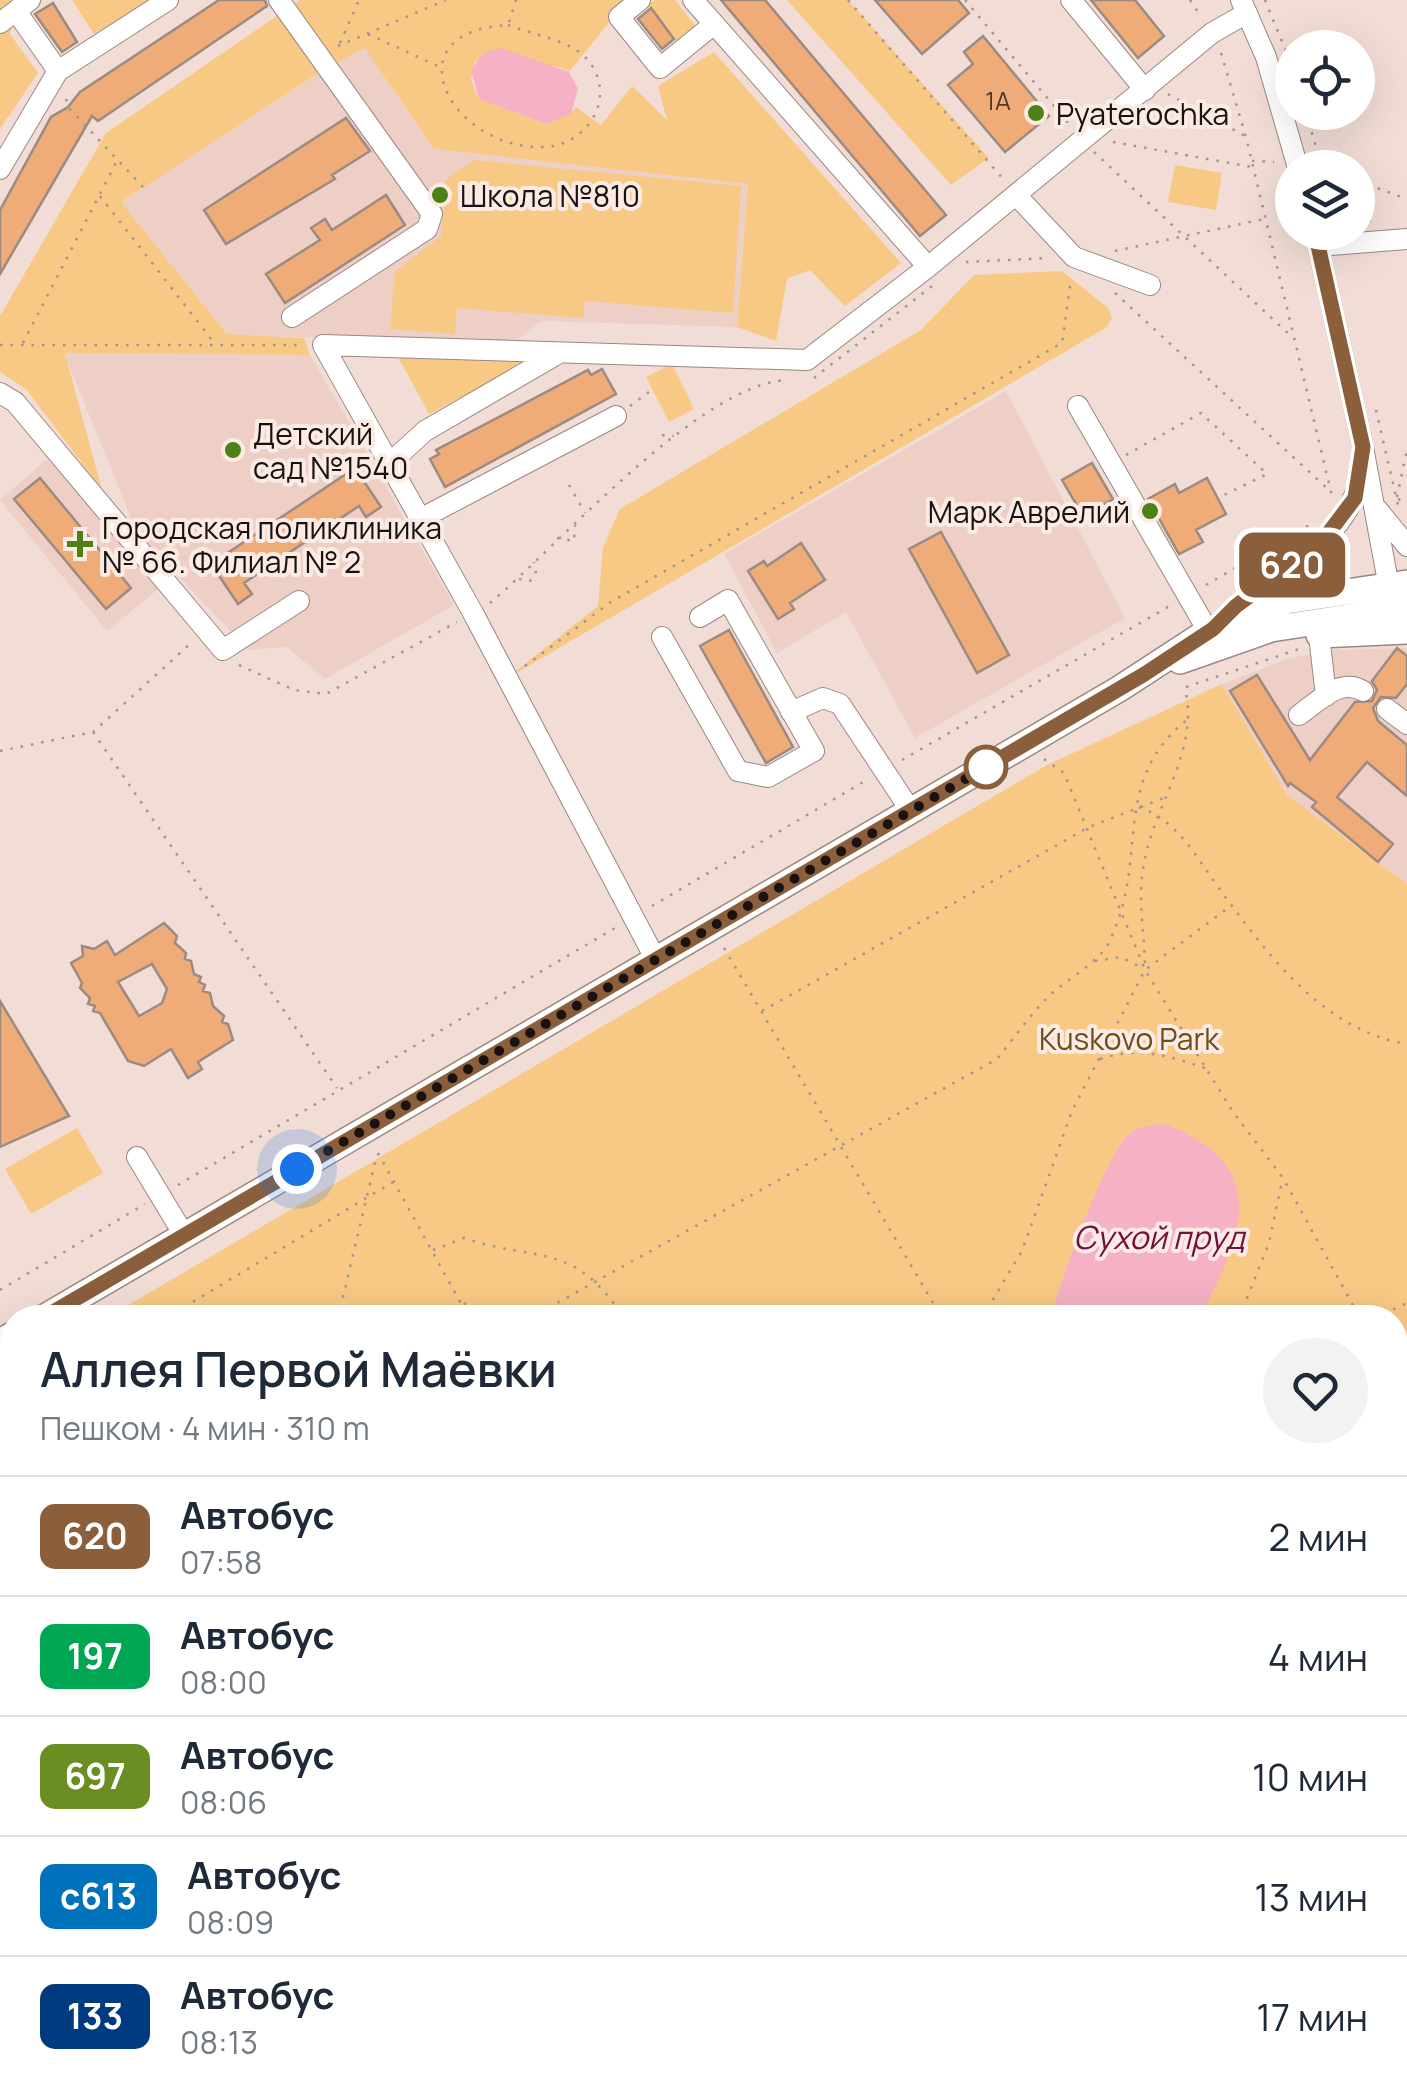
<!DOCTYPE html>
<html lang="ru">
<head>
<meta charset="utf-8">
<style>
	:root { --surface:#fff; --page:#f2f2f3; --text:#1f2937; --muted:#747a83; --line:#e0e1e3 }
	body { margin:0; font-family:Manrope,sans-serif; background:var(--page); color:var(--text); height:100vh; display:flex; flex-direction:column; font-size:38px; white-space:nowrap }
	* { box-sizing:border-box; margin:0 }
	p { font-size:32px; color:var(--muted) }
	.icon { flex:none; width:55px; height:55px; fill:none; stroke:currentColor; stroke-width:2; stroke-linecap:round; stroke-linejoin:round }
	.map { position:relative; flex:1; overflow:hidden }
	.panel { position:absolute; left:0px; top:1305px; width:1408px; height:790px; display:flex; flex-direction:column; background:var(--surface); border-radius:40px 40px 0 0; box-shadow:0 10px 40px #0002 }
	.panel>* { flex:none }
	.badge { padding:0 20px; border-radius:15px; font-size:35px; line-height:65px }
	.controls { position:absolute; left:1275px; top:30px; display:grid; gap:20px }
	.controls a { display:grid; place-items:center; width:100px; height:100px; border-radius:50%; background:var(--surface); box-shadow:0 10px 40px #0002; font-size:50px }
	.you { position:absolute; width:50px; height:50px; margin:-25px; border:8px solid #fff; border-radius:50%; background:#1a73e8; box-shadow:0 0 0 15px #1a73e833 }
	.map>.badge { position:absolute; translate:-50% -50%; box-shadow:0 0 0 5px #fff }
	.round { display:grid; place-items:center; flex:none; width:105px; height:105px; border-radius:52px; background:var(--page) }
	.headline { display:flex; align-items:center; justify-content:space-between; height:170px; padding:0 40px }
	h1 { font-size:48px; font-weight:600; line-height:75px }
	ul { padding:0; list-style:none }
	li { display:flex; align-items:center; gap:30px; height:120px; padding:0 40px; border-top:2px solid var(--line) }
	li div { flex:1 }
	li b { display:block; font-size:38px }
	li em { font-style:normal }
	li .badge { min-width:110px; font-weight:700; text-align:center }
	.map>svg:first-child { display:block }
	.built { fill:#edcfc6 }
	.green { fill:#f7c985 }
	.water { fill:#f6b1c4 }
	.building { fill:#efab78; stroke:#9b8b80; stroke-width:2.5; fill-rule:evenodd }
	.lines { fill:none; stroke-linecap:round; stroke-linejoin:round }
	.minor-casing { stroke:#9a8780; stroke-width:22 }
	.major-casing { stroke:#9a8780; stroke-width:28 }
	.path { stroke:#a4948f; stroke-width:2.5; stroke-dasharray:2.5 8; stroke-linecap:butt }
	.minor { stroke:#fff; stroke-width:20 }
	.major { stroke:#fff; stroke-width:25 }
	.line-casing { stroke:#fff; stroke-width:22 }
	.line { stroke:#8b5e3c; stroke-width:15 }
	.walk { stroke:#191210; stroke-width:10; stroke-dasharray:0 18 }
	.poi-dot { fill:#4c8117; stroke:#fcebe5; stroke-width:4 }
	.stop-dot { fill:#fff; stroke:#8b5e3c; stroke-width:5 }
	.labels { text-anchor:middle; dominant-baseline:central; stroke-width:8; stroke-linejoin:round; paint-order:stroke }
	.number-label { font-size:25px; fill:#4e382a }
	.poi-label { font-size:30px; fill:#191210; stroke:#fcebe5; text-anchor:start }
	.park-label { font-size:30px; fill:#6d4e18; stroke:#fcebe5 }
	.water-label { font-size:32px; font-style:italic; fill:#720f3a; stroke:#fcebe5 }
</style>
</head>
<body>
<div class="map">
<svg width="1407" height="2095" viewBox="0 0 1407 2095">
	<rect width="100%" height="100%" fill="#f2ddd6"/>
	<path class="built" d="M366,47L434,149L748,184L737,327L541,321L513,343L228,335L121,202L328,67Z
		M64,353L310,355L454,605L325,679L287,647L249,650L138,535Z
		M1006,391L1125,618L915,738L846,612L777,653L724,554Z
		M52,455L161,587L107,631L0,500Z
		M1407,648V884L1287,795L1222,684L1287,659L1331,650Z"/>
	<path class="green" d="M0,0H17L10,34L38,73L0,129Z
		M72,0H153L94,34Z
		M300,0H627L569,72L560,67L475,61L471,80L479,99L546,124L570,114L576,107L601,125L632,86L667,120L658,86L714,52L901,263L845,306L810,270L787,279L776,341L737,327L748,184L434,149L365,48L328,67L121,202L227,334L304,338L310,355L65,353L102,490L26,389L0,372V316L106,133Z
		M655,0H675L697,28L678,43L648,5Z
		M787,0H848L989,158L951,185Z
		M473,160L741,186L733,313L585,301L583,318L457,308L455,334L390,329L395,271L441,236L446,180Z
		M1175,165L1222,173L1216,210L1168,202Z
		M1062,271L1108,308L1112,318L1107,327L506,679L598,606L603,547L620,509L921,330L974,275Z
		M397,355L536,358L429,414Z
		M672,364L694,409L669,422L646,377Z
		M1222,684L1287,795L1407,884V2095H0V1381L12,1374V2082H1395V1318L108,1317L1047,765Z
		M77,1128L103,1173L31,1214L5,1169Z"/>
	<path class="water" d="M502,48L569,72L578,89L571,114L546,124L479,99L471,70L483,53Z
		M1165,1124C1274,1166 1242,1236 1200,1317H1051C1059,1284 1105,1157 1128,1135C1138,1125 1153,1125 1165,1124Z"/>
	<path class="building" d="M219,0H265L267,6L98,121L92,116L0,274V210L51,117L68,107L80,92Z
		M721,0H765L946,215L920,236Z
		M875,0H958L969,13L922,54Z
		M1091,0H1135L1164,36L1138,58Z
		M53,3L77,42L62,52L35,14Z
		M651,8L674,39L662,49L638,19Z
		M983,36L1049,116L1005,152L948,85L973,64L964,52Z
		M346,118L370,151L332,175L335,179L226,244L204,210Z
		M386,195L405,225L285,303L266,274L320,240L311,228L325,219L332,230Z
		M602,369L616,394L445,487L430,459L439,454L436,450L588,370L591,375Z
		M1092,463L1113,499L1083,516L1062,480Z
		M355,468L381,507L366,517L359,506L244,583L252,594L238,604L211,564Z
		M40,478L131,588L106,609L14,499Z
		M1207,478L1226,514L1196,530L1203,542L1179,554L1148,499L1175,484L1179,493Z
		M941,532L1009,655L977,673L909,549Z
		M801,543L825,580L790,603L794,609L778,619L748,571L764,561L767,566Z
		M729,630L793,747L766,763L700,646Z
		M1397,648L1407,656V684L1396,698L1381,697L1373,708L1378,721L1407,745V796L1367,762L1337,797L1393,844L1378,862L1312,807L1316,802L1290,783L1288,786L1230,691L1257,675L1310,760L1355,702L1372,701L1377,690L1372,681Z
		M164,923L177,936L175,943L186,953L185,959L191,961L194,974L201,977L199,982L205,985L203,991L210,993L213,1006L224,1016L222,1022L228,1024L233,1040L198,1062L202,1069L188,1078L171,1049L144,1066L128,1061L100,1013L93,1011L95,1006L88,1004L90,998L80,988L82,983L71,963L83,956L82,946L94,949L107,941L115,955ZM152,964L167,989L162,1003L139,1016L118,982Z
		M0,1001L69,1116L0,1147Z"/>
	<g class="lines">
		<defs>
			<path id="minor" d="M279,0L432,214L427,229L292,317
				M640,0L619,17L660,68L714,24
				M693,0L928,267L1212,33L1247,13
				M1071,0L1145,90
				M1241,0L1266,57L1298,168
				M16,11L58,71
				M0,23L30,0
				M0,169L58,71L168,0
				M1017,196L1074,257L1150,285
				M1315,232L1363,447L1391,598
				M1318,246L1407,239
				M323,345L473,613L656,960
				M323,345L807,360L928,267
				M0,393L15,402L223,650L299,601
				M1078,406L1208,631
				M390,463L425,431L559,353
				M1377,509L1407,546
				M422,518L616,416
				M1216,626C1266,575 1356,544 1362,464
				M1319,635L1326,696
				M662,637L738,771L768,777L814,751L728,600L700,617
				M1387,709L1407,724
				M791,712L823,698L840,704L911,811
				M1299,715C1318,702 1340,677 1363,691
				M137,1157L184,1235"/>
			<path id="major" d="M1319,635L1407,631
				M1180,661L1271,629L1407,608
				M43,1318L1119,689L1208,631L1286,601L1407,583
				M0,1342L12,1335"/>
		</defs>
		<use href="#minor" class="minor-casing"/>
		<use href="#major" class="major-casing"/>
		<path class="path" d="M848,0L1004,180
			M965,0L1070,125
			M1190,0L1200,15
			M1265,0L1292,66
			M509,22L516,0
			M508,25C531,34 569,40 586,58C619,94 589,145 545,147C450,151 388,31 508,25Z
			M368,34L442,68
			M340,43L359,0
			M338,46L446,0
			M1221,53L1246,137L1332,496
			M1168,94L1245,136
			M66,99L68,107L143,187
			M1306,112L1322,168
			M1113,142L1252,167
			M1094,152L1293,338
			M1252,161L1274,162
			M1358,181L1407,199
			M100,196L215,344
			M1358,221H1371
			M1115,251L1264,219
			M966,262L1048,258
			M1115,293L1330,491
			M23,343L119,157
			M0,345H303
			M814,378L936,283
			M630,406L653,389
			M1376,410L1398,505
			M662,435L674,436
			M1126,455L1201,413L1267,474L1218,498
			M569,485L585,513
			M1397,497L1407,449
			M1398,499L1407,502
			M557,538L574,541L575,525
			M519,579L530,581L536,574L534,562
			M1206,585L1311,524
			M490,603C559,545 698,386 786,380
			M239,665L294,690L326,694L457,622
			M525,666L611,602L1062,343L1071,279
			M1186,687L1302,648
			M93,732L337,1088
			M0,751L93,732L190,644
			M1044,759L1064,773L1145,970L1233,1112L1283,1178L1360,1318
			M902,760L1173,604
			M1139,807C1179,822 1194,854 1218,887C1266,952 1321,1030 1407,1044
			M652,906L865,781
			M724,948L942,1318
			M1095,961L1121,957L1144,969
			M1145,963C1144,933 1138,899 1143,869C1152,806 1200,754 1185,688
			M762,1011L1089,827L1169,796
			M1100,1059C1140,1046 1169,1056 1208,1069
			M378,1153L469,1318
			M178,1185L615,928
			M433,1250L464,1238C538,1263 573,1240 624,1318
			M0,1290L145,1204
			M464,1303L480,1318
			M166,1318L393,1182
			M338,1318L377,1154
			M530,1318L997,1059C1013,1039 1028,1018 1046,999C1066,978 1101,964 1112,936C1149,852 1110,781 1189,718
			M982,1318L1022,1251L1072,1111L1145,970L1232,905
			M1239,1318L1269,1243L1282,1181
			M1374,1318L1407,1303
			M1395,1392L1407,1416
			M0,1416L12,1409
			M0,1519L12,1518
			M0,1530L12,1529
			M0,1542L12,1543
			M1395,1638L1407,1640
			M0,1749L12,1763
			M1395,1772L1407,1762
			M0,2011H12
			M293,2082L305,2095
			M699,2082L706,2095
			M1153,2082L1162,2095
			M98,2095L112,2082
			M195,2095L222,2082
			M239,2095L241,2082
			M372,2095L378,2082
			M682,2095L685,2082
			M1016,2095L1030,2082"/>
		<use href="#minor" class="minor"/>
		<use href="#major" class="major"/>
	</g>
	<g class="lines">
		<defs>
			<path id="line" d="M43,1318L1143,675L1213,629L1236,606L1321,543L1355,498L1363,447L1315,232"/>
		</defs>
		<use href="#line" class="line-casing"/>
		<use href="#line" class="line"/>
		<path class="walk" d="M297,1169L986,767"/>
	</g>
	<g class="poi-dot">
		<circle cx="1036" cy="113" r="10"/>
		<circle cx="440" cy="195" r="10"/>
		<circle cx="233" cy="450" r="10"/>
		<circle cx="1150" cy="511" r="10"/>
		<path d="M75 529h10v10h10v10h-10v10h-10v-10h-10v-10h10z"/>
	</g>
	<circle class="stop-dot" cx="986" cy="767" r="20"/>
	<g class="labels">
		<g class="number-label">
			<text x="998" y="100">1А</text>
		</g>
		<g class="poi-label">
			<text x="1056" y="113">Pyaterochka</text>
			<text x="460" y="195">Школа №810</text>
			<text x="253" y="433">Детский<tspan x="253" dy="34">сад №1540</tspan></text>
			<text x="1130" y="511" text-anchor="end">Марк Аврелий</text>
			<text x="102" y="527">Городская поликлиника<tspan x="102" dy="34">№ 66. Филиал № 2</tspan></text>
		</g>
		<g class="park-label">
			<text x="1129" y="1038">Kuskovo Park</text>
		</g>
		<g class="water-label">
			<text x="1159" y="1237">Сухой пруд</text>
		</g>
	</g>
</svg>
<div class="controls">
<a><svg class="icon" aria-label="locate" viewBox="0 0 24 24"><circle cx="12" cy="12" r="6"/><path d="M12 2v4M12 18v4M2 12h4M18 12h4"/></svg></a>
<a><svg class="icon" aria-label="layers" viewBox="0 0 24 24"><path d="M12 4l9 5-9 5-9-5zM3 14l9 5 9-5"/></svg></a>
</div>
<div class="you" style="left:297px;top:1169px"></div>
<b class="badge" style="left:1292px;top:565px;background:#8b5e3c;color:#fff">620</b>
<section class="panel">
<div class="headline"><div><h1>Аллея Первой Маёвки</h1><p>Пешком · 4 мин · 310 m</p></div><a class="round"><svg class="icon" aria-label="heart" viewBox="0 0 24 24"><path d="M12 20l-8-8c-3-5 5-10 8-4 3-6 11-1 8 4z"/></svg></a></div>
<ul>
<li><span class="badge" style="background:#8b5e3c;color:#fff">620</span><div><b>Автобус</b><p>07:58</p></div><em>2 мин</em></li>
<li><span class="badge" style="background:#00a651;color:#fff">197</span><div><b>Автобус</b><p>08:00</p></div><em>4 мин</em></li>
<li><span class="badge" style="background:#6b8e23;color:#fff">697</span><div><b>Автобус</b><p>08:06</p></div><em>10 мин</em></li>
<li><span class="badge" style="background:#0072bc;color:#fff">с613</span><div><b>Автобус</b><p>08:09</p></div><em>13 мин</em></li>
<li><span class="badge" style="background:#003b80;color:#fff">133</span><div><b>Автобус</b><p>08:13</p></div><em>17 мин</em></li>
</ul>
</section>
</div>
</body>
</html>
